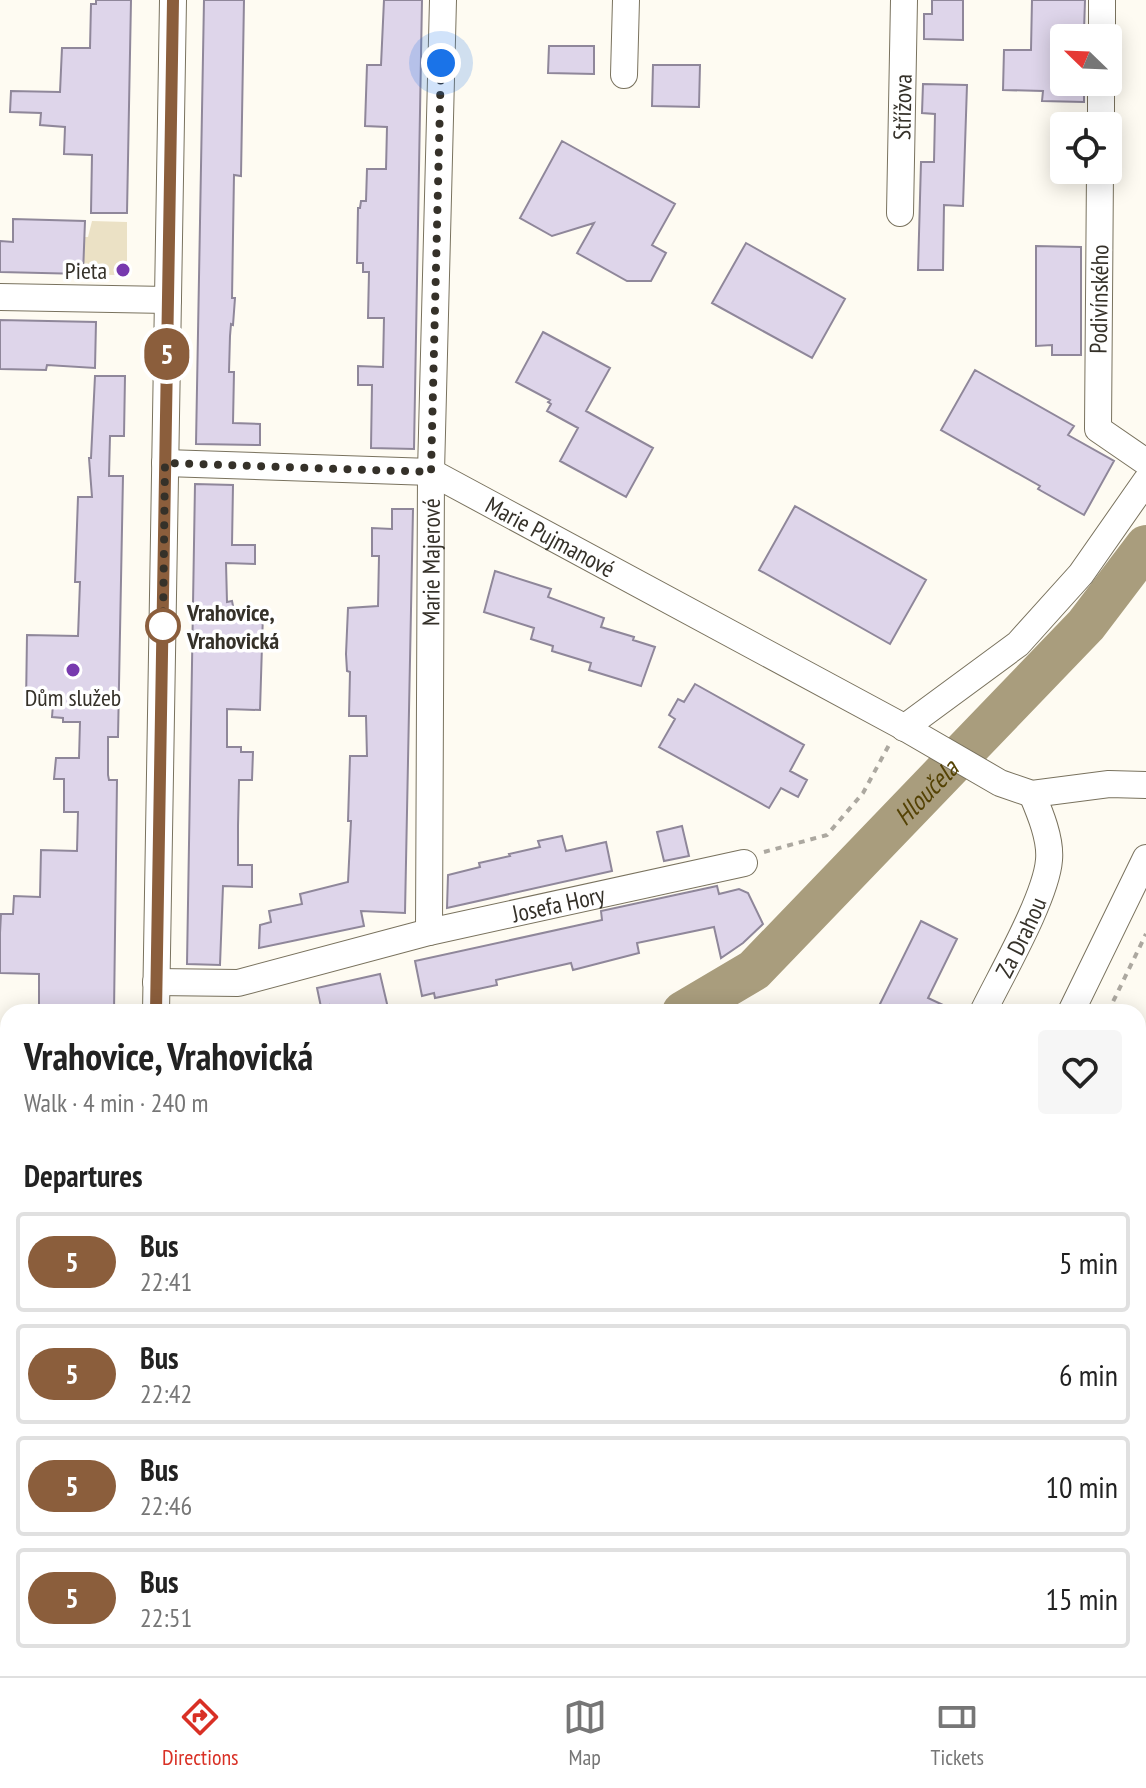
<!DOCTYPE html>
<html lang="en">
<head>
<meta charset="utf-8">
<style>
	:root { --surface:#fff; --page:#f6f6f6; --text:#222; --muted:#767676; --line:#e0e0e0; --accent:#d93025 }
	body { margin:0; font-family:"PT Sans Narrow",sans-serif; background:var(--page); color:var(--text); height:100vh; display:flex; flex-direction:column; font-size:30px; white-space:nowrap }
	* { box-sizing:border-box; margin:0 }
	p { font-size:26px; color:var(--muted) }
	.icon { flex:none; width:44px; height:44px; fill:none; stroke:currentColor; stroke-width:2; stroke-linecap:round; stroke-linejoin:round }
	.map { position:relative; flex:1; overflow:hidden }
	.drawer { position:absolute; left:0px; top:1004px; width:1146px; height:672px; display:flex; flex-direction:column; background:var(--surface); border-radius:24px 24px 0 0; box-shadow:0 4px 20px #0003 }
	.drawer>* { flex:none }
	.badge { padding:0 16px; border-radius:26px; font-size:28px; line-height:52px }
	.needle { width:52px; rotate:293deg }
	.buttons { position:absolute; left:1050px; top:24px; display:grid; gap:16px }
	.buttons a { display:grid; place-items:center; width:72px; height:72px; border-radius:8px; background:var(--surface); box-shadow:0 4px 20px #0003; font-size:40px }
	.you { position:absolute; width:40px; height:40px; margin:-20px; border:6px solid #fff; border-radius:50%; background:#1a73e8; box-shadow:0 0 0 12px #1a73e833 }
	.map>.badge { position:absolute; translate:-50% -50%; box-shadow:0 0 0 4px #fff }
	h2 { padding:0 24px; font-size:30px; line-height:72px }
	.round { display:grid; place-items:center; flex:none; width:84px; height:84px; border-radius:8px; background:var(--page) }
	.head { display:flex; align-items:center; justify-content:space-between; height:136px; padding:0 24px }
	h1 { font-size:38px; font-weight:800; line-height:60px }
	ul { padding:0; list-style:none }
	li { display:flex; align-items:center; gap:24px; height:100px; margin:0 16px 12px; padding:0 8px; border:4px solid var(--line); border-radius:8px }
	li div { flex:1 }
	li b { display:block; font-size:30px }
	li em { font-style:normal }
	li .badge { min-width:88px; font-weight:700; text-align:center }
	.tab-bar { display:flex; justify-content:space-around; align-items:center; height:112px; border-top:2px solid var(--line); background:var(--surface); font-size:22px; color:var(--muted) }
	.tab-bar a { display:grid; justify-items:center; gap:4px }
	.tab-bar .on { color:var(--accent) }
	.map>svg:first-child { display:block }
	.green { fill:#ebe1c5 }
	.forest { fill:#d2c5a4 }
	.lines { fill:none; stroke-linecap:round; stroke-linejoin:round }
	.river { stroke:#a99d7d; stroke-width:42 }
	.building { fill:#ded5ea; stroke:#8f879a; stroke-width:2 }
	.minor-casing { stroke:#79725e; stroke-width:28 }
	.path { stroke:#aca8a0; stroke-width:4; stroke-dasharray:6 6; stroke-linecap:butt }
	.minor { stroke:#fff; stroke-width:26 }
	.rail-casing { stroke:#7a766e; stroke-width:9 }
	.rail { stroke:#fff; stroke-width:6; stroke-dasharray:18; stroke-linecap:butt }
	.line-casing { stroke:#fff; stroke-width:18 }
	.line { stroke:#8b5e3c; stroke-width:12 }
	.walk { stroke:#353129; stroke-width:8; stroke-dasharray:0 14.4 }
	.poi-dot { fill:#7739ae; stroke:#fff; stroke-width:3 }
	.stop-dot { fill:#fff; stroke:#8b5e3c; stroke-width:4 }
	.labels { text-anchor:middle; dominant-baseline:central; stroke-width:7; stroke-linejoin:round; paint-order:stroke }
	.street-label { font-size:24px; fill:#353129; stroke:#fff }
	.poi-label { font-size:24px; fill:#353129; stroke:#fff; text-anchor:end }
	.stop-label { font-size:24px; font-weight:bold; fill:#353129; stroke:#fff; text-anchor:start }
	.water-label { font-size:26px; font-style:italic; fill:#544204; stroke:#fff }
</style>
</head>
<body>
<div class="map">
<svg width="1146" height="1676" viewBox="0 0 1146 1676">
	<rect width="100%" height="100%" fill="#fefbf2"/>
	<path class="green" d="M92,221L127,222V262L114,275L83,274L84,243L74,237H88Z"/>
	<path class="forest" d="M8,1357V1440L0,1443V1360Z"/>
	<g class="lines">
		<g class="river">
			<path id="s1" d="M683,1012L754,970L1086,625L1146,546"/>
			<path d="M0,1429L8,1425"/>
		</g>
	</g>
	<path class="building" d="M96,0H131L127,213H91L92,155L64,154L65,127L40,125L41,113L10,112L11,91L60,92L62,48H90L91,4H96Z
		M204,0H244L241,176L234,175L232,298H235L233,325L231,324L230,336L229,372H234L233,423L260,424V445L196,444Z
		M384,0H422L414,449L371,448L372,385H358V366L383,367L384,318H368L369,272H363V263H357L358,208H360L361,201H366L367,169H386L387,127L365,126L367,65H381Z
		M932,0H963V40L924,39V14H932Z
		M1032,0H1085L1084,32H1064V82H1084V102L1042,101L1043,91L1003,90L1004,50H1031Z
		M549,46H594V74L548,73Z
		M653,65H700L699,107L652,106Z
		M923,84L967,85L963,206L944,205L943,270H918L921,162H934L935,114L922,113Z
		M562,141L675,204L652,245L666,253L651,281H627L577,253L594,223L552,236L520,218Z
		M13,219L85,221L83,274L0,272V241L13,242Z
		M746,243L845,299L812,358L712,303Z
		M1036,246L1081,247V355H1052V345L1036,346Z
		M0,320L96,322L95,368L47,365L46,370L0,369Z
		M543,332L610,368L586,411L653,448L626,497L560,461L578,428L547,411L551,404L548,402L550,400L516,382Z
		M975,370L1074,426L1068,435L1114,461L1084,515L1038,489L1040,486L941,430Z
		M95,376H125L124,436H110L109,476H123L118,737H108V775L109,780H117L114,1012H75V1009L39,1008V974L0,973V933L1,914H13L14,896L40,897L41,850L77,851L78,812H64V779H54L56,758H79L80,722H63V718L52,717L53,704H26L27,635L78,636L80,582H75L78,497H92L89,458H91Z
		M195,484L233,485L232,545H255V564L226,563L227,602L232,601L234,611L263,613L260,710L227,709V747H241V752H253L252,780H239L238,826V865H252V887L223,886L220,965L187,964Z
		M795,506L926,580L890,644L759,570Z
		M392,509H413L405,913L361,911L364,926L259,948L260,925L271,922L269,911L302,904L300,894L348,882L351,821H348L350,756H367L366,716H349L350,672L347,671L346,654L348,608L378,606L379,556H372V528L392,529Z
		M495,571L551,589L548,597L604,618L601,627L634,637L633,640L655,647L641,686L589,670L591,663L552,651L553,646L531,639L534,628L484,612Z
		M695,684L804,745L790,771L807,780L798,797L781,788L769,808L659,747L675,719L669,715L678,699L684,702Z
		M682,826L689,856L664,861L657,832Z
		M562,836L566,851L606,842L612,871L447,908L448,875L480,867L479,863L510,856L509,854L540,847L538,841Z
		M717,886L719,894L739,889L748,893L763,924L743,943L721,958L714,927L637,943L639,953L573,970L571,963L496,980L497,985L435,998L434,993L422,996L415,961L602,920L601,911Z
		M921,921L957,939L928,998L958,1012H876Z
		M380,974L388,1008L370,1012H330L329,1005L321,1007L317,988Z"/>
	<g class="lines">
		<defs>
			<g id="minor">
				<path d="M1102,38V0"/>
				<path d="M624,75L626,0"/>
				<path d="M1101,126V82"/>
				<path d="M1100,170L1098,429L1146,462"/>
				<path id="s2" d="M900,213L904,0"/>
				<path d="M0,297L168,300"/>
				<path id="s3" d="M165,463L431,472L900,725L1000,783L1032,794L1109,784L1146,785"/>
				<path d="M904,728L1018,644L1081,574L1146,481"/>
				<path id="s4" d="M429,932L431,472L443,0"/>
				<path id="s5" d="M156,982L238,983L429,932L744,863"/>
				<path d="M156,1012L173,0"/>
				<path id="s6" d="M983,1012C1001,975 1046,898 1049,860C1051,839 1040,813 1032,794"/>
				<path d="M1071,1012L1146,858"/>
				<path d="M0,1333L8,1331"/>
				<path d="M0,1632H8"/>
				<path d="M151,1668L152,1676"/>
				<path d="M847,1668L848,1676"/>
			</g>
		</defs>
		<use href="#minor" class="minor-casing"/>
		<path class="path" d="M764,852L827,835L863,793L889,745
			M1108,1012L1146,934"/>
		<use href="#minor" class="minor"/>
		<defs>
			<path id="rail" d="M557,1668V1676
				M574,1668V1676"/>
		</defs>
		<use href="#rail" class="rail-casing"/>
		<use href="#rail" class="rail"/>
	</g>
	<g class="lines">
		<defs>
			<path id="line" d="M156,1012L173,0"/>
		</defs>
		<use href="#line" class="line-casing"/>
		<use href="#line" class="line"/>
		<path class="walk" d="M163,626L165,463L431,472L441,63"/>
	</g>
	<g class="poi-dot">
		<circle cx="123" cy="270" r="8"/>
		<circle cx="73" cy="670" r="8"/>
	</g>
	<circle class="stop-dot" cx="163" cy="626" r="16"/>
	<g class="labels">
		<g class="street-label">
			<text stroke="none"><textPath href="#s2" startOffset="106">Střížova</textPath></text>
			<text transform="translate(1099 299) rotate(-89)">Podivínského</text>
			<text stroke="none"><textPath href="#s3" startOffset="402">Marie Pujmanové</textPath></text>
			<text stroke="none"><textPath href="#s4" startOffset="370">Marie Majerové</textPath></text>
			<text stroke="none"><textPath href="#s5" startOffset="412">Josefa Hory</textPath></text>
			<text stroke="none"><textPath href="#s6" startOffset="84">Za Drahou</textPath></text>
		</g>
		<g class="poi-label">
			<text x="107" y="270">Pieta</text>
			<text x="73" y="697" text-anchor="middle">Dům služeb</text>
		</g>
		<g class="stop-label">
			<text x="187" y="612">Vrahovice,<tspan x="187" dy="28">Vrahovická</tspan></text>
		</g>
		<g class="water-label">
			<text stroke="none"><textPath href="#s1" startOffset="330">Hloučela</textPath></text>
		</g>
	</g>
</svg>
<div class="buttons">
<a><svg class="needle" viewBox="-14 -14 28 28"><path d="M0-13l5 13h-10z" fill="#e53935"/><path d="M0 13l5-13h-10z" fill="#767676"/></svg></a>
<a><svg class="icon" aria-label="locate" viewBox="0 0 24 24"><circle cx="12" cy="12" r="6"/><path d="M12 2v4M12 18v4M2 12h4M18 12h4"/></svg></a>
</div>
<div class="you" style="left:441px;top:63px"></div>
<b class="badge" style="left:167px;top:354px;background:#8b5e3c;color:#fff">5</b>
<section class="drawer">
<div class="head"><div><h1>Vrahovice, Vrahovická</h1><p>Walk · 4 min · 240 m</p></div><a class="round"><svg class="icon" aria-label="heart" viewBox="0 0 24 24"><path d="M12 20l-8-8c-3-5 5-10 8-4 3-6 11-1 8 4z"/></svg></a></div>
<h2>Departures</h2>
<ul>
<li><span class="badge" style="background:#8b5e3c;color:#fff">5</span><div><b>Bus</b><p>22:41</p></div><em>5 min</em></li>
<li><span class="badge" style="background:#8b5e3c;color:#fff">5</span><div><b>Bus</b><p>22:42</p></div><em>6 min</em></li>
<li><span class="badge" style="background:#8b5e3c;color:#fff">5</span><div><b>Bus</b><p>22:46</p></div><em>10 min</em></li>
<li><span class="badge" style="background:#8b5e3c;color:#fff">5</span><div><b>Bus</b><p>22:51</p></div><em>15 min</em></li>
</ul>
</section>
</div>
<nav class="tab-bar">
<a class="on"><svg class="icon" aria-label="directions" viewBox="0 0 24 24"><path d="M12 3l9 9-9 9-9-9zM9 14v-3h6M13 9l2 2-2 2"/></svg>Directions</a>
<a><svg class="icon" aria-label="map" viewBox="0 0 24 24"><path d="M3 6l6-2 6 2 6-2v14l-6 2-6-2-6 2zM9 4v14M15 6v14"/></svg>Map</a>
<a><svg class="icon" aria-label="tickets" viewBox="0 0 24 24"><path d="M3 7h18v10H3zM15 7v10"/></svg>Tickets</a>
</nav>
</body>
</html>
